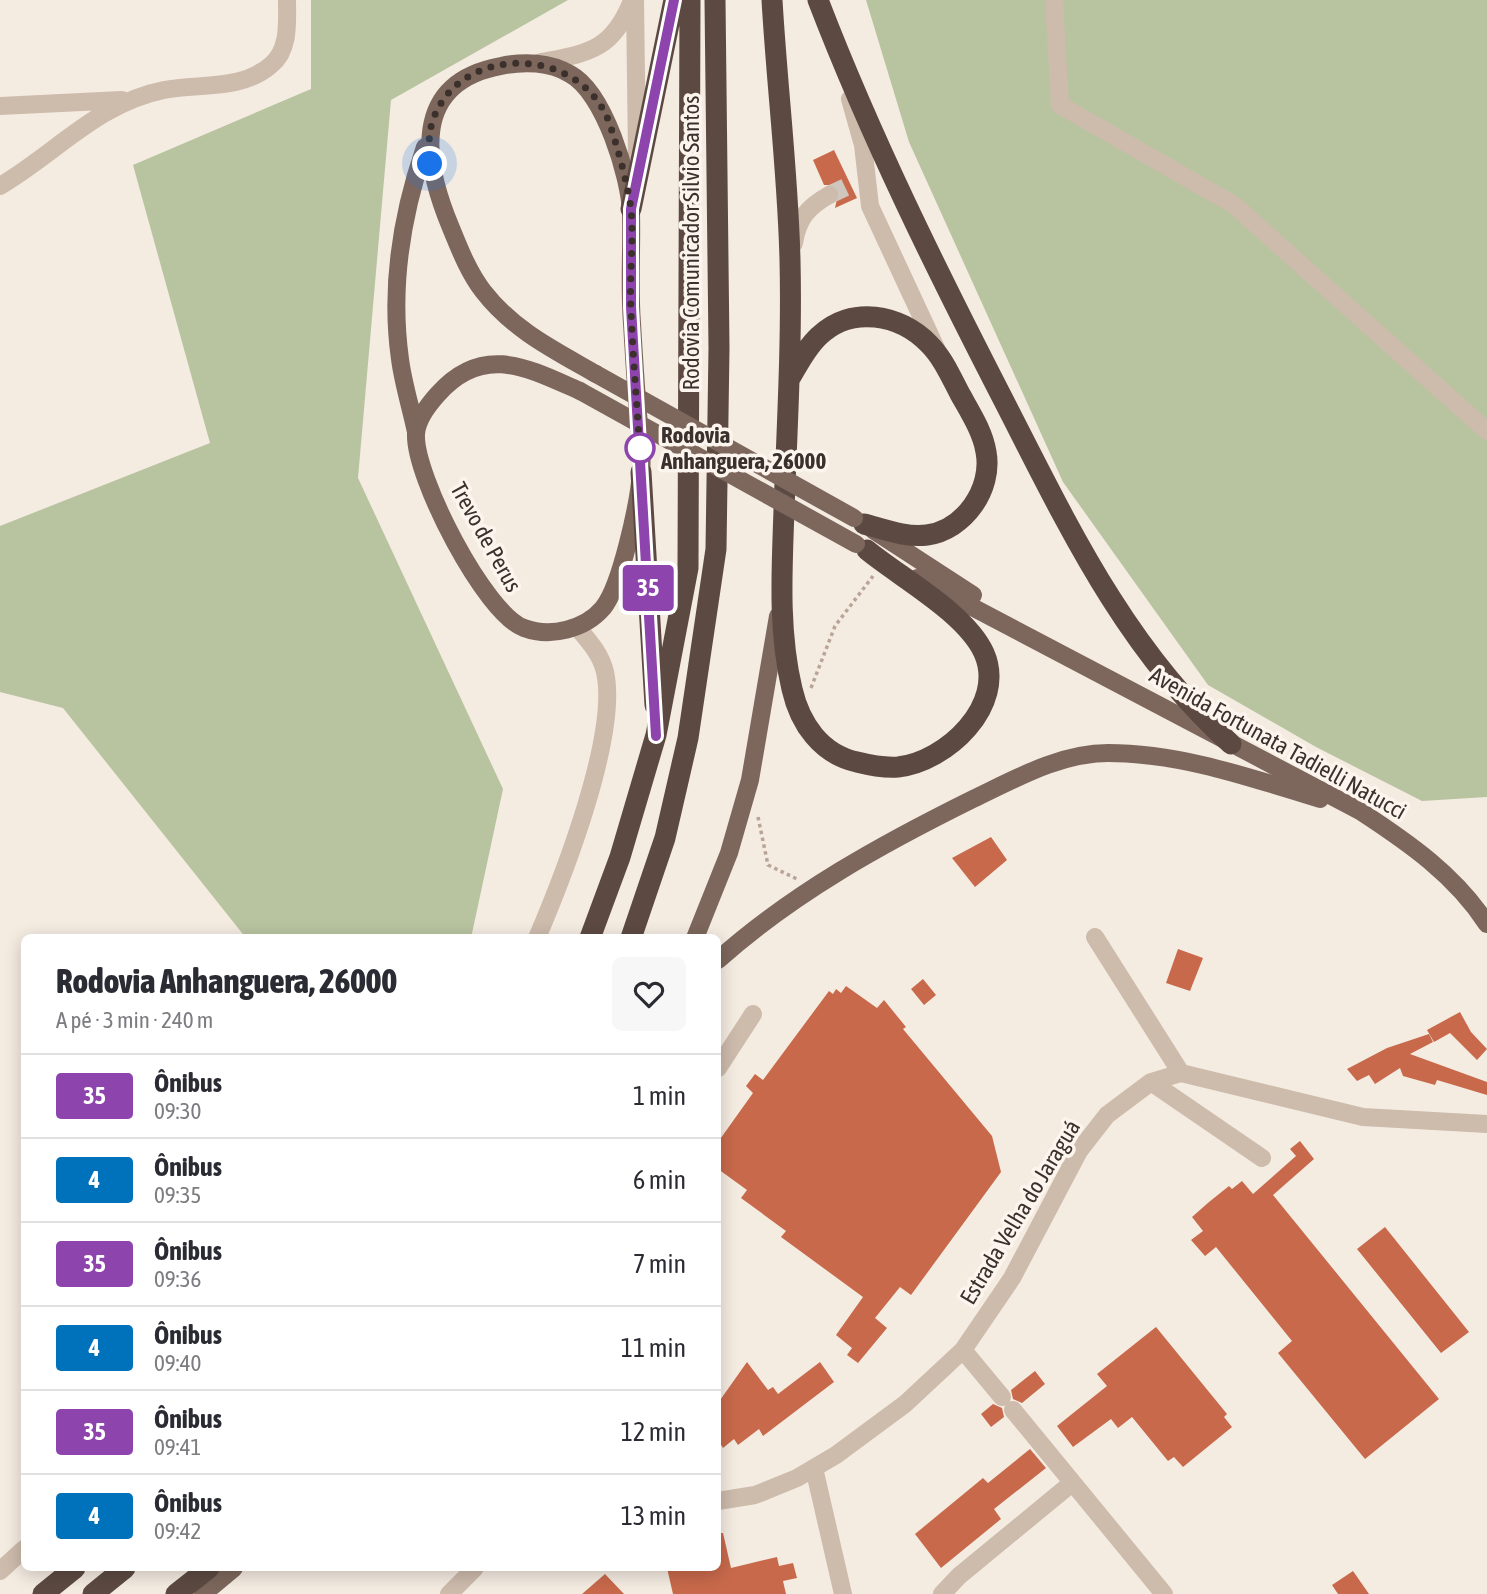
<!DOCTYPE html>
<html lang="pt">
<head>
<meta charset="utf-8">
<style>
	:root { --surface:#fff; --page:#f7f7f7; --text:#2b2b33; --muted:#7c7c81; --line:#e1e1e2 }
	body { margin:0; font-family:"Asap Condensed",sans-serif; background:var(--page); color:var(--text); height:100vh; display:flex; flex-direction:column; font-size:26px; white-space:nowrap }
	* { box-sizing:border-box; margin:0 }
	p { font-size:23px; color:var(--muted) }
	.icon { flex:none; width:38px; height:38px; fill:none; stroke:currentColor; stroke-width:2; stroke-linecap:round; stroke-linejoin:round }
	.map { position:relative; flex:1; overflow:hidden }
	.drawer { position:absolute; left:21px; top:934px; width:700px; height:637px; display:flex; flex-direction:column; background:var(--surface); border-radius:10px; box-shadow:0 4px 18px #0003 }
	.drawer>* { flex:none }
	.badge { padding:0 14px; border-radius:5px; font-size:24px; line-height:46px }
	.you { position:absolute; width:35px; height:35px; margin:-18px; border:5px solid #fff; border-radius:50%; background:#1a73e8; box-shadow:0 0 0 10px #1a73e833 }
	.map>.badge { position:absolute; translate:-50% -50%; box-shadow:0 0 0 4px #fff }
	.round { display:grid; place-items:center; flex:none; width:74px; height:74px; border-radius:10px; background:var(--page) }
	.headline { display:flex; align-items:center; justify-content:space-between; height:119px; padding:0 35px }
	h1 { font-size:33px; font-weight:800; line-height:52px }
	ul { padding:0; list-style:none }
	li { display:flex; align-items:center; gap:21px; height:84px; padding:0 35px; border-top:2px solid var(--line) }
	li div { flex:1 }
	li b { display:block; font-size:26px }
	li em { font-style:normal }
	li .badge { min-width:77px; font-weight:700; text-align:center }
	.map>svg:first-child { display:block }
	.green { fill:#b8c4a0 }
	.building { fill:#c8694b }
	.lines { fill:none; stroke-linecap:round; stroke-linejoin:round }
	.minor-tunnel { stroke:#cfc6bd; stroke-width:18; stroke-dasharray:18 9; stroke-linecap:butt }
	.path { stroke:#b9a596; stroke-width:3.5; stroke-dasharray:3.5 3.5; stroke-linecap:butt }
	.minor { stroke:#cdbbac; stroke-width:18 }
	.major { stroke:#7d675c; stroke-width:18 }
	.highway { stroke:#5c4a42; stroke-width:21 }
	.major-bridge { stroke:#7d675c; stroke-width:18 }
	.line-casing { stroke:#fff; stroke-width:16 }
	.line { stroke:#8e44ad; stroke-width:10 }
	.walk { stroke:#3b302b; stroke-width:7; stroke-dasharray:0 12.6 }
	.stop-dot { fill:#fff; stroke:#8e44ad; stroke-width:3.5 }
	.labels { text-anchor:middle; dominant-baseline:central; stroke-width:7; stroke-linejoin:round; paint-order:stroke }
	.street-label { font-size:23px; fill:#3b302b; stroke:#fbf5ee }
	.stop-label { font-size:23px; font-weight:bold; fill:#3b302b; stroke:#fbf5ee; text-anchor:start }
</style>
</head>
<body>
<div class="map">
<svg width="1487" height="1594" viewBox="0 0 1487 1594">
	<rect width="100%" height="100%" fill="#f4ebe1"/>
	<path class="green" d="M311,0H568L391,100L358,478L503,789L471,938H246L63,708L0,692V526L210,443L133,165L311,89Z
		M866,0H1487V797L1422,801L1316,747L1208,685L1063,482L909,142Z"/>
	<path class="building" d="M834,150L857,198L835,208L839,190L834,185H824L813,160Z
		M991,837L1007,860L975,887L952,858Z
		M1178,949L1203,958L1190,991L1166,983Z
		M923,979L936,995L924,1005L911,989Z
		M846,986L877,1008L884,1000L906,1027L903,1029L992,1136L1001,1172L911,1295L900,1287L875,1318L887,1328L858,1363L847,1355L852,1348L836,1335L863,1297L781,1237L786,1231L741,1198L747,1190L718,1169V1142L753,1093L746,1086L755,1074L763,1080L829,991L833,994L836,989L841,993Z
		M1460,1012L1471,1032L1487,1049L1477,1060L1450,1033L1434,1042L1427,1030Z
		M1429,1034L1433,1042L1410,1054L1487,1082V1095L1437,1080L1435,1085L1403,1076L1400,1068L1375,1084L1369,1075L1357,1081L1347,1069L1387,1048Z
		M1300,1141L1314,1159L1273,1195L1439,1399L1365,1459L1278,1353L1292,1341L1216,1247L1205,1256L1191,1240L1203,1231L1192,1217L1209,1202L1229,1186L1232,1189L1242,1181L1253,1194L1296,1156L1290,1149Z
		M1385,1227L1469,1332L1441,1353L1357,1249Z
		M1156,1327L1227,1414L1224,1417L1232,1427L1183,1467L1174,1457L1168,1461L1132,1417L1118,1428L1111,1419L1073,1447L1057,1426L1107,1386L1097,1374Z
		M747,1362L768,1390L773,1387L778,1394L820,1362L834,1382L763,1436L759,1429L738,1445L734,1439L723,1448L718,1440V1403Z
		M1035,1371L1045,1384L1022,1403L1013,1399L1011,1390Z
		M993,1404L1002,1408L1004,1417L991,1427L981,1414Z
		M1030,1449L1046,1468L994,1509L1001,1519L941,1568L915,1534L983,1478L988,1483Z
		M718,1533H723L731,1568L777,1557L779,1566L793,1563L797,1578L783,1581L786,1594H673L667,1568H718Z
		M1353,1571L1369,1594H1338L1332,1585Z
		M605,1574L624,1594H582Z"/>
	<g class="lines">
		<path class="minor-tunnel" d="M829,195L850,185"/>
		<path class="path" d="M811,688L835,626L873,576
			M758,817L768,865L799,880"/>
		<path class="minor" d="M635,0L637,154
			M1054,0L1060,105L1234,205L1487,431
			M538,63C586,53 611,52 631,3
			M850,99L863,145L870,206L936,348
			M0,106L122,100
			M0,186C56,153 98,103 164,90C200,83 241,91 271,65C290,50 287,21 287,0
			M794,243C798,218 808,207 829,195
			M1095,937L1181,1073
			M537,938C563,877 619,735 605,672C601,654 588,640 577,627
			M718,1068L753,1014
			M1151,1082L1262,1158
			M963,1350L1002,1397
			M1013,1410L1164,1594
			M814,1468L843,1594
			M718,1501L755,1495L797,1478L836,1455L905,1404L963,1350L1012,1278L1079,1151L1107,1115L1151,1082L1181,1073L1363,1117L1487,1124
			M0,1571L24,1549
			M449,1594L475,1568
			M942,1594L959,1576L1072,1483"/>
		<path class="major" d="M580,391C528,368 483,343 438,394C428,405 417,419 416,434C414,476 485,614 524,628C551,638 585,629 603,608C621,586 639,502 641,472C643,457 640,441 639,425C636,391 634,357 632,323C629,287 632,250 631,213C630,177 604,92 570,74C550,62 524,61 501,66C409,83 424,164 451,228C460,250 469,273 483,291C513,330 554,350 596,374
			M416,432C411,408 403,383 400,359C390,288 402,214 425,147
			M873,530L973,595
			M917,578L1360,811C1409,843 1455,875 1487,924
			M695,938L729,853L750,780L778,616
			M718,960C793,893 882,844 973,799C1015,779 1060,753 1108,753C1181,753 1251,778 1320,799
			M203,1594L234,1568"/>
		<path class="highway" d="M772,0C777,87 788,174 790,260C792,343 787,427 784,510C782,569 778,630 792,689C800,724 821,754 857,762C869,765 885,768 898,767C946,762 1007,705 984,653C966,613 901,578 867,550
			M818,0C871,138 937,271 1005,403C1068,526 1126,650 1231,744
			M631,209L674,0
			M789,380C798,365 806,348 819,336C851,305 900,314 929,344C943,358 951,377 960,394C970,412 983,432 986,452C993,489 964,530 927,535C907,538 883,529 864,524
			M641,472L655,705
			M590,938L620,857L656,735L688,568L690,0
			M631,938L665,838L688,738L716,549L719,348L715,0
			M43,1594L75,1568
			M93,1594L125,1568
			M176,1594L209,1568"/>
		<path class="major-bridge" d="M596,374L854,518
			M580,391L856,544"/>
	</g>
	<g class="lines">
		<defs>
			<path id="line" d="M656,736L631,307V209L674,0"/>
		</defs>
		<use href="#line" class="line-casing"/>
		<use href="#line" class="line"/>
		<path class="walk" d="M430,164C429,150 428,137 432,123C456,44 579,43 609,122C617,145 628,185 631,209C634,242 629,277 631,310C633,358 637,405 640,453V448"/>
	</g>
	<circle class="stop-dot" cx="640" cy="448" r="14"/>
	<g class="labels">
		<g class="street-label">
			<text transform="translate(691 243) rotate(-90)">Rodovia Comunicador Silvio Santos</text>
			<text transform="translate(486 537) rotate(61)">Trevo de Perus</text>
			<text transform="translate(1278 743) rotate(29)">Avenida Fortunata Tadielli Natucci</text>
			<text transform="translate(1020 1212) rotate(-59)">Estrada Velha do Jaraguá</text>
		</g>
		<g class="stop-label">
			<text x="661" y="435">Rodovia<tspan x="661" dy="26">Anhanguera, 26000</tspan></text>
		</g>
	</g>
</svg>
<div class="you" style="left:430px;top:164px"></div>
<b class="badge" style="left:648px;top:588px;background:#8e44ad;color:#fff">35</b>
<section class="drawer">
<div class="headline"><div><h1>Rodovia Anhanguera, 26000</h1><p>A pé · 3 min · 240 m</p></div><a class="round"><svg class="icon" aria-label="heart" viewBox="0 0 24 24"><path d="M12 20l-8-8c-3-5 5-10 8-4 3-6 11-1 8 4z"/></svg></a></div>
<ul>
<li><span class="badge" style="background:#8e44ad;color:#fff">35</span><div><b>Ônibus</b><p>09:30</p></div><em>1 min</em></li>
<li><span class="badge" style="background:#0072bc;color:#fff">4</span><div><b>Ônibus</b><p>09:35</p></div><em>6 min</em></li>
<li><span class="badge" style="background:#8e44ad;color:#fff">35</span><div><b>Ônibus</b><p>09:36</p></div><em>7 min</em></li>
<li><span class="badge" style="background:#0072bc;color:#fff">4</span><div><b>Ônibus</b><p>09:40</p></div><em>11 min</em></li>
<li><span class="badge" style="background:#8e44ad;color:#fff">35</span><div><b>Ônibus</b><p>09:41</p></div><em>12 min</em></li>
<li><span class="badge" style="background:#0072bc;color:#fff">4</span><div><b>Ônibus</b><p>09:42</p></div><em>13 min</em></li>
</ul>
</section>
</div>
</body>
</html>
